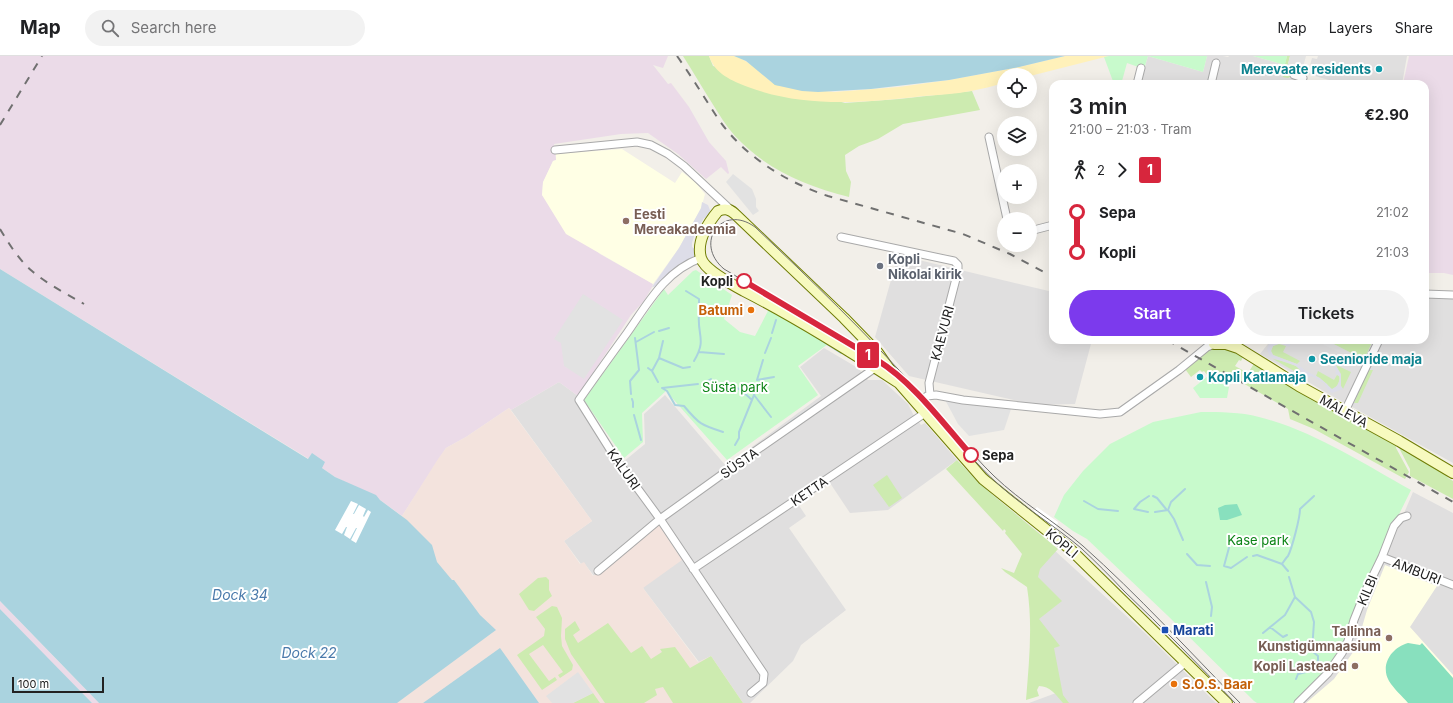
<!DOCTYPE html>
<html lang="en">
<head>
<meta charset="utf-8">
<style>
	:root { --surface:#fff; --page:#f2f2f2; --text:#202124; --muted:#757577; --line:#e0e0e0; --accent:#7c3aed }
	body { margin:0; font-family:Inter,sans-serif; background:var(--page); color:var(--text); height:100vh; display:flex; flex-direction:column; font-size:15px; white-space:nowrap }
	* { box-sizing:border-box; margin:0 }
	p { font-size:13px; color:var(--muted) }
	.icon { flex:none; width:22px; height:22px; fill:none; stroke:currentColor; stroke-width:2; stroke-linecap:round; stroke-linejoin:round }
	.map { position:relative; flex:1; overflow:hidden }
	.panel { position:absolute; left:1049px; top:24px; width:380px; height:264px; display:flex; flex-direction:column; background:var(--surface); border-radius:12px; box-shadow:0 4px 16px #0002 }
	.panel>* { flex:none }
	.badge { padding:0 8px; border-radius:3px; font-size:14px; line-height:26px }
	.controls { position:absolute; left:997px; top:12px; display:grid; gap:8px }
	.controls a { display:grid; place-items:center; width:40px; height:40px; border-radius:50%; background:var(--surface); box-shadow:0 4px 16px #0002; font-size:20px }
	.scale { position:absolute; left:12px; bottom:10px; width:92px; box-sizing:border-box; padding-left:4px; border:2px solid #222; border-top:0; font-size:11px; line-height:14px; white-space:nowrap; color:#222; -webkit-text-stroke:3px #fff; paint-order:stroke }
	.map>.badge { position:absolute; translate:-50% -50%; box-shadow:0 0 0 2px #fff }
	.legs { display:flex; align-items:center; gap:6px; height:44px; padding:0 20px; font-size:13px }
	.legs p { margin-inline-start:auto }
	.summary { display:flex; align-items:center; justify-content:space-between; height:68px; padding:0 20px }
	h1 { font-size:22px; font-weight:600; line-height:30px }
	.primary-button { display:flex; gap:8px; margin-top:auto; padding:8px 20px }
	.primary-button a { flex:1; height:46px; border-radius:24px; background:var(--accent); color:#fff; font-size:16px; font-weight:600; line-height:46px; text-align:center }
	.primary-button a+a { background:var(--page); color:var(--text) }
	ul { padding:0 20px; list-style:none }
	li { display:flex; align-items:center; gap:14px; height:40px; font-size:15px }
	li i { display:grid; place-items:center; width:6px; height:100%; margin:0 5px; background:currentColor }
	li i::after { content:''; width:10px; height:10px; margin:-5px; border:3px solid; border-radius:50%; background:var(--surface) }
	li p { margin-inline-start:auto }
	li:first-child i { background:linear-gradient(#0000 50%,currentColor 0) }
	li:last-child i { background:linear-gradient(currentColor 50%,#0000 0) }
	header { display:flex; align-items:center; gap:24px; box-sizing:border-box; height:56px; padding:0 20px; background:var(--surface); border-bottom:1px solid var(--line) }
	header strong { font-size:19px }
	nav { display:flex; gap:22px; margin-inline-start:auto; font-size:14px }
	.search { width:280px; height:36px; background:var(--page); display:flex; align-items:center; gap:10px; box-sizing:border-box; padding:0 14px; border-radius:22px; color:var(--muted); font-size:15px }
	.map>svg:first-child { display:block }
	.residential { fill:#e0dfdf }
	.industrial { fill:#ebdbe8 }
	.education { fill:#ffffe5 }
	.military { fill:#f3e3dd }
	.grass { fill:#cdebb0 }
	.sand { fill:#fff1ba }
	.park { fill:#c8facc }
	.pitch { fill:#88e0be }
	.parking { fill:#e2e2e2 }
	.plaza { fill:#dddde8 }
	.water { fill:#aad3df }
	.pier { fill:#fff }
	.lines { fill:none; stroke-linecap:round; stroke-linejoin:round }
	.stream { stroke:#aad3df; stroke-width:2 }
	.street-casing { stroke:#a9a9a9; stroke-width:9 }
	.secondary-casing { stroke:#707d05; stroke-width:12 }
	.street { stroke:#fff; stroke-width:7 }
	.secondary { stroke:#f7fabf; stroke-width:10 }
	.tram { stroke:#707070; stroke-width:1 }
	.rail { stroke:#707070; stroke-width:2; stroke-dasharray:8 8; stroke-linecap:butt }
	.line-1-casing { stroke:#fff; stroke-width:9 }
	.line-1 { stroke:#d7263d; stroke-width:6 }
	.culture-dot { fill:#0f9aa8; stroke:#fff; stroke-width:1.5 }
	.education-dot { fill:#8d6e63; stroke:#fff; stroke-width:1.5 }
	.worship-dot { fill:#6b7280; stroke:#fff; stroke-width:1.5 }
	.stop-1-dot { fill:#fff; stroke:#d7263d; stroke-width:2 }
	.food-dot { fill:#e8710a; stroke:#fff; stroke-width:1.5 }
	.transit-dot { fill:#1a4fb4; stroke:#fff; stroke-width:1.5 }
	.labels { text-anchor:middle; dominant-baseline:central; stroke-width:4; stroke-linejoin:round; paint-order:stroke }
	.culture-label { font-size:13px; font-weight:bold; fill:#0d838f; stroke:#fff; text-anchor:start }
	.education-label { font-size:13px; font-weight:bold; fill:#785e54; stroke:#fff; text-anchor:end }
	.worship-label { font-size:13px; font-weight:bold; fill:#5b616d; stroke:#fff; text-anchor:start }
	.stop-label { font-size:13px; font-weight:bold; fill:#222; stroke:#fff; text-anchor:end }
	.food-label { font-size:13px; font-weight:bold; fill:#c56008; stroke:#fff; text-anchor:end }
	.street-label { font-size:13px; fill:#222; stroke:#fff }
	.park-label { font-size:13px; fill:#0c8416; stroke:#fff }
	.transit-label { font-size:13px; font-weight:bold; fill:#164399; stroke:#fff; text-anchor:start }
	.water-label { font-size:14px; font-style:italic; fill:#4a7aab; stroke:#fff }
</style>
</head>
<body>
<header>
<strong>Map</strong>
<div class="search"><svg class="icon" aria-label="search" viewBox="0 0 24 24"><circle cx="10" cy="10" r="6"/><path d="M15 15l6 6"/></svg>Search here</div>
<nav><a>Map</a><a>Layers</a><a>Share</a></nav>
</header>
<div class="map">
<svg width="1453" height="647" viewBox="0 0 1453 647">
	<rect width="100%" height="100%" fill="#f2efe9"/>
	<path class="residential" d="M1148,0L1203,16L1207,0H1223L1228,1L1229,0H1253L1285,9L1282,19L1311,28H1140Z
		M1318,0H1407L1402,28H1343L1308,18L1312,2L1317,3Z
		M898,199L1053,236V284H1092L1075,348L1035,349L909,320L875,281Z
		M1425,241L1453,242V407L1327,337L1260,298L1271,284H1425Z
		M824,292L858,312L868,324H882L908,348L913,358L921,369L925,367L957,404L888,454L850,457L830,427L798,448L806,460L789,472L846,554L801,589L793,605L750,647H743L711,600L699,606L643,532L659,470L594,520L584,507L581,508L564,485L592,465L511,354L559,326L578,340L623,406L645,388L644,358L665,339L726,410L821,340L800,311Z
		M1413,436L1453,457V647H1301L1332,617L1345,596Z
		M1053,493L1146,578L1216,647H1029L1056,637L1037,562L1035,514Z"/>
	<path class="industrial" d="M0,0H668L663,12L653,9L668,28L671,27L689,51L709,86L726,105L729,117L728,118L721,111L706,123L678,98L648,77L621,78L554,88L556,104L553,105L543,127L542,139L600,198L653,228L652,231L644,245L631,259L578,340L559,326L511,354L509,352L466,381L446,392L402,460L376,441L335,421L322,412L312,398L309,403L0,213Z
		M1409,0H1453V219L1444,217H1425V28H1403Z
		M0,545L60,607L99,647H92L47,602L0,553Z"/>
	<path class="education" d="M622,93L675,127L682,116L695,126L705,138L701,153L679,192L653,228L566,178L542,139L543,126L553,105L556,104V98Z
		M1385,509L1437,530L1410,571L1453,619V647H1306L1334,623L1356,592L1367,554Z"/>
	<path class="military" d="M509,352L592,465L564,485L580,508L584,506L593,520L659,469L682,504L643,532L698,606L711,600L743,647H309L402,460L438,403L446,392L466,381Z"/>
	<path class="grass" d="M683,0H709L713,10L845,47L899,43L972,35L980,54L903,68L878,83L859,90L845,99L846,115L851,126L849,141C804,129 767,114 735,80C726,70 719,58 712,47C702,31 693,16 683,0Z
		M1287,0H1290L1287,12L1290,14V21L1288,22L1283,21L1282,18Z
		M1326,284H1373L1362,308L1357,306L1359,301Z
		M1279,288L1286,290L1283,296L1300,305L1297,308L1273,299L1271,295L1273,290Z
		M1217,291H1224L1244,299L1241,305L1239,304L1235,310L1248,317L1255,306L1270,318L1293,332L1396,387V392L1409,416L1405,423L1314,373L1290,363L1288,353L1234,322L1216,324L1208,320L1204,315L1202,316L1200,314L1191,321L1185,313L1206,296Z
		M1273,303C1283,305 1292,307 1301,313L1299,316L1303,319V320Z
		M1336,309L1351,316L1343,333L1341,330V322Z
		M1370,314H1373L1358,347H1354L1368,315Z
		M1318,315L1334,324L1337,319L1339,320C1340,326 1338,330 1333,333H1330L1327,328L1316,320Z
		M1398,390L1444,414L1448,422L1453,425V443L1410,420V413Z
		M957,404L978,426L994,440L1058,493L1040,513L1038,521L1062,545L1039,563L1060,590L1054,592L1063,639L1069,647H1063C1056,639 1050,630 1039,630L1037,634L1039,640L1026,644C1029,606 1033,569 1027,531L1005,516L1001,512L1014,517L1022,498L1005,477L1006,475L1004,473L1003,475L946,413Z
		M887,419L902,442L889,451L873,429Z
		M546,521L549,524V534L552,540L534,555L529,554L519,538L538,522Z
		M552,550L557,551L562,562L561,580L562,590L573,609L572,614L560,622L558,619L563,616L543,589L529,598L549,625L555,621L557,624L542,634L517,599L544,580L545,573L536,561Z
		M575,565L580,574L573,579L578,587L608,567L631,597L642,590L651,603L662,596L660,593L675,591L690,612L711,600L743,647H673L663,631L655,633L657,639L644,647H605L571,598L565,583V573Z
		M593,637L600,647H573Z"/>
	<path class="sand" d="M709,0H734L740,2L752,9L775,29L834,36L899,31L949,24L1019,11L1065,0H1109L1030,20V19H1004V27C993,30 982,33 971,35C955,38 939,39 923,40C865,47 804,52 748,31C731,24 716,19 709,0Z"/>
	<path class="park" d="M1109,0H1207L1203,16L1148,0L1144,13L1127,7L1122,25L1132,28H1114L1104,1Z
		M1253,0H1287L1285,9Z
		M696,214L732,239L724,263L740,276L755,280L769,253L828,288L798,310L818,339L727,404L666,335L642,357L643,386L624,402L584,344L664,233L668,239L693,215Z
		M1208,320L1229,331L1227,342H1200L1193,332Z
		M1201,356C1221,356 1240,356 1259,361C1314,375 1362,407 1411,434L1373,511L1342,592L1317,627L1294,647H1257L1254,645L1167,559L1087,483L1073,475L1054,461L1064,439L1083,415L1110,388L1153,366Z"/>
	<path class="pitch" d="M1237,448L1242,459L1227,464H1220L1218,452L1225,449Z
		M1408,587L1420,589L1422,587L1453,622V647H1408C1402,640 1394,633 1389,625C1380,609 1391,592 1408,587Z"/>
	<path class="parking" d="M1290,0H1306L1302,15L1287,12Z
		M733,118L752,133L756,143V151L759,155L753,159L726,126Z
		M583,238L623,264L584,323L564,310L561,287L554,283Z
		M1314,284H1325L1357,300L1355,304Z
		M943,340L1012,350L1004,374L969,380L958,368Z
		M578,616L593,637L573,647H552L546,640Z"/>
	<path class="plaza" d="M702,146L708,149L711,157V161L704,162L695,177L692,187V191L696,194L695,199L670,217L658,230L652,231L679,192L701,152Z
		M1290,284H1292L1289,291L1281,287L1273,290L1271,295L1273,299L1297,308L1306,315L1320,322L1332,333L1337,330L1340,324V321L1335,317L1336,315L1334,312L1337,303L1339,304L1336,310L1341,318V330L1343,333L1332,337L1328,334L1324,327L1317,323L1311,320L1306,323L1302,321V316L1296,310L1270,301L1267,293L1269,288L1275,286H1286Z"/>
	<path class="water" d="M734,0H1065L1019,11L949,24L871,33L818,36L802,35L775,29L746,5Z
		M0,213L308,403L312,397L325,406L322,412L335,421L376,439L380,444L407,464L432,489L437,506L452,524H454L480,559L496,574L397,647H99L0,545Z
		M0,553L92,647H0Z
		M500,592L539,647H423Z"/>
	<path class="pier" d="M351,445L358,448L353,458H354L359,449L366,453L363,460L364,461L368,454L371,456L356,487L351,484L357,472H356L350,483L344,479L347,471H346L342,478L335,474Z
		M1037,451L1058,466L1052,484L1028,466L1033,455Z"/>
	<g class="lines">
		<path class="stream" d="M686,235L699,243V251
			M659,275L669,272
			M772,277L776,264
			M816,281L841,297
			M636,286L654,276
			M699,296L724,298
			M765,297L771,282
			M659,302L683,312L690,311
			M763,304L757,324L774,321
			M694,305C707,283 697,280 699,258
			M648,312L652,315L658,326
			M652,315L659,302L663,285
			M704,327L711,323
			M735,331L741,334L752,344
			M662,332L667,335L675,349L684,350C699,368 701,369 723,376
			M662,332L698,328
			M631,338L630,325L639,314L635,282
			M754,339L771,361
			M632,343L633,346V351
			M634,359L641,384
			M791,366L816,349
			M735,389L739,382V376L754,339L756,329
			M1153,440L1157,442L1166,453
			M1084,445L1098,453L1118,455
			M1168,454L1171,446L1185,433
			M1148,456L1134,453L1140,446L1149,440
			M1155,456L1168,454L1174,463L1183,484
			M1230,488L1224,510L1231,512L1247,501
			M1187,498L1197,509L1210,510
			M1253,500L1257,499L1282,508L1288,515
			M1282,508C1284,505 1286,502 1288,500C1292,492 1300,462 1300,453L1314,440
			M1289,521L1295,541L1311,556L1314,566L1312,595L1318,600V607L1310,615L1298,618L1296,623
			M1206,526L1212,551L1211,560
			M1270,571L1283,581L1287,579
			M1263,577L1285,559L1295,541"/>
		<defs>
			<path id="street" d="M1294,19L1303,22L1301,28
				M1137,28L1141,12
				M1211,28L1216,7
				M989,81L1007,163
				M555,94L637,86L651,89L668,98L684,110L731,154
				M1030,175L1053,169
				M841,181L954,205L958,209V215L929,327L930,339
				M701,202C665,215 648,247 627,277C611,299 595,321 579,344L616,403L660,463L764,618L763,627L751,637
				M1425,238L1453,239
				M917,348L927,340L936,339L963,344L1100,358L1120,356L1179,314L1207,291L1214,288V284
				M1345,355L1379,284
				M1382,501L1453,529
				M693,513L925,357
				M598,515L660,463L731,412L875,312L879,311
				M1137,647L1186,606
				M1298,647L1328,617L1342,597L1348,585L1354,564L1366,534L1382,501L1394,470L1401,462L1407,460"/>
			<path id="secondary" d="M1214,288H1226L1238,292L1299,330L1399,385L1453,417
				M899,327C848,294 797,262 744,235C732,228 705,215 701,202C696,185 708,167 718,155C725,152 730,153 735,158L844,262L878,297L899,327L983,423L1069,492L1227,647"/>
		</defs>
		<use href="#street" class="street-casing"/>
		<use href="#secondary" class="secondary-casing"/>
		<use href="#street" class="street"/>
		<use href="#secondary" class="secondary"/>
		<path class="tram" d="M1235,647C1199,609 1162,571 1124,535C1110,520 1096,506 1081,492C1055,470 1025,452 999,429C955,390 927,336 877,304L724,213C693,187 722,147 755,171C811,224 867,278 919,336C945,363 967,394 994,420C1021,446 1054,465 1083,490C1138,539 1188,594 1240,647"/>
		<path class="rail" d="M677,0C692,21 705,43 719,64C745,101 786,126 828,140L963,178L1010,198L1053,221
			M0,69L42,0
			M0,173C9,188 19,204 32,215C47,228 67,238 84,248
			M1167,284L1453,446"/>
	</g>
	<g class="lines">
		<defs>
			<path id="line-1" d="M744,225L877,304C914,327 942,366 971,399"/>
		</defs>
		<use href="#line-1" class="line-1-casing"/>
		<use href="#line-1" class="line-1"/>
	</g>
	<g class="culture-dot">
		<circle cx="1379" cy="13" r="4"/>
		<circle cx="1312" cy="303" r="4"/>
		<circle cx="1200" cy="321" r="4"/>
	</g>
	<g class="education-dot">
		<circle cx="626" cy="165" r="4"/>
		<circle cx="1389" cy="582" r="4"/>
		<circle cx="1355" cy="610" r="4"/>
	</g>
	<circle class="worship-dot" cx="880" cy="210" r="4"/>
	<g class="stop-1-dot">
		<circle cx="744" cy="225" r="7"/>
		<circle cx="971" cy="399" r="7"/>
	</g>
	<g class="food-dot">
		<circle cx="751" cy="254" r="4"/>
		<circle cx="1174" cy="628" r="4"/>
	</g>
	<rect class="transit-dot" x="1161" y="570" width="8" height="8" rx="2"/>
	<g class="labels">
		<g class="culture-label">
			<text x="1371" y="13" text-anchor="end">Merevaate residents</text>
			<text x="1320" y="303">Seenioride maja</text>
			<text x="1208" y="321">Kopli Katlamaja</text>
		</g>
		<g class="education-label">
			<text x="634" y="158" text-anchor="start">Eesti<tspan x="634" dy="15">Mereakadeemia</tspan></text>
			<text x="1381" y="575">Tallinna<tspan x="1381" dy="15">Kunstigümnaasium</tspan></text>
			<text x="1347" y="610">Kopli Lasteaed</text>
		</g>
		<g class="worship-label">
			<text x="888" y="203">Kopli<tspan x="888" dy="15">Nikolai kirik</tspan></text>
		</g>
		<g class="stop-label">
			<text x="733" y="225">Kopli</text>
			<text x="982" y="399" text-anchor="start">Sepa</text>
		</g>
		<g class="food-label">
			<text x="743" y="254">Batumi</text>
			<text x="1182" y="628" text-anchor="start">S.O.S. Baar</text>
		</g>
		<g class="street-label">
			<text transform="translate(942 277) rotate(-75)">KAEVURI</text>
			<text transform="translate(1344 355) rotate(29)">MALEVA</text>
			<text transform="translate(739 407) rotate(-35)">SÜSTA</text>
			<text transform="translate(624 413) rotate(55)">KALURI</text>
			<text transform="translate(809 435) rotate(-34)">KETTA</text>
			<text transform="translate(1062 487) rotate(40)">KOPLI</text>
			<text transform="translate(1417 515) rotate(21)">AMBURI</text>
			<text transform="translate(1367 534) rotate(-67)">KILBI</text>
		</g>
		<g class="park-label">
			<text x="735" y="331">Süsta park</text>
			<text x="1258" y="484">Kase park</text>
		</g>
		<g class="transit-label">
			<text x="1173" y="574">Marati</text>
		</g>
		<g class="water-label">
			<text x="240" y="538">Dock 34</text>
			<text x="309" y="596">Dock 22</text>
		</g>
	</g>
</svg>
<div class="controls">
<a><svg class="icon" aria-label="locate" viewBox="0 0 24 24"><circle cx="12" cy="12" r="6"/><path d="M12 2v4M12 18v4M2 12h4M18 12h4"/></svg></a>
<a><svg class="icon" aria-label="layers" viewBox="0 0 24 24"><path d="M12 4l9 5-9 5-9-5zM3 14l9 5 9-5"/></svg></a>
<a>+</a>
<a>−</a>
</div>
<div class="scale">100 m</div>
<b class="badge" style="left:868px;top:299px;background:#d7263d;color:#fff">1</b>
<section class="panel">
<div class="summary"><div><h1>3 min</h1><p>21:00 – 21:03 · Tram</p></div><b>€2.90</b></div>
<div class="legs"><svg class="icon" aria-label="walk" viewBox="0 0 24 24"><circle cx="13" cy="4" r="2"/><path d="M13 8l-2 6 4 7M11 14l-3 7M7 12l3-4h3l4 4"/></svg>2<svg class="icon" aria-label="forward" viewBox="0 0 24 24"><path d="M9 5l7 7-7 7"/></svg><b class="badge" style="background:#d7263d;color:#fff">1</b></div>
<ul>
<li><i style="color:#d7263d"></i><b>Sepa</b><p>21:02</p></li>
<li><i style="color:#d7263d"></i><b>Kopli</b><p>21:03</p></li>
</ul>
<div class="primary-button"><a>Start</a><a>Tickets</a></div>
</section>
</div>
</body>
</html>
